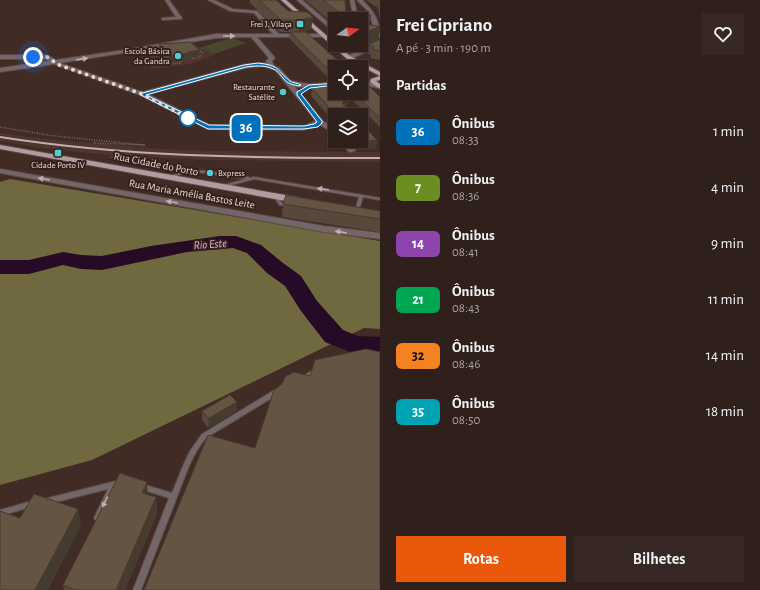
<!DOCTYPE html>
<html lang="pt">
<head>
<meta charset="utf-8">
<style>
	:root { --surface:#30201c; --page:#382825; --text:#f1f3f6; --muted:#a8a3a3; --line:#4b3e3b; --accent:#ea580c }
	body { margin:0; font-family:"Alegreya Sans",sans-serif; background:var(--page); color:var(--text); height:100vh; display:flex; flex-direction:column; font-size:15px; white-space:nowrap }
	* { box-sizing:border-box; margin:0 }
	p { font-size:13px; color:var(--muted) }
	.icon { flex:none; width:22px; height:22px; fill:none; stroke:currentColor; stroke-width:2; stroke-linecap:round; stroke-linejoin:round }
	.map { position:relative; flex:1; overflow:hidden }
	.panel { display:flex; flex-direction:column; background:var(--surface); width:380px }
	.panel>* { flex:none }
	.badge { padding:0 8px; border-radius:6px; font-size:14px; line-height:26px }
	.needle { width:26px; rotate:76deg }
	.tools { position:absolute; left:328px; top:12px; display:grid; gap:8px }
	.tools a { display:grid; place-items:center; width:40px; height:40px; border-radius:0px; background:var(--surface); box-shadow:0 1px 3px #0004,0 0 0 1px var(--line); font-size:20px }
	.you { position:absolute; width:20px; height:20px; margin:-10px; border:3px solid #fff; border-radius:50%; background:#1a73e8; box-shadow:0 0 0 6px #1a73e833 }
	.map>.badge { position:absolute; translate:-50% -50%; box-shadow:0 0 0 2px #fff }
	h2 { padding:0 16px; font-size:15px; line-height:36px }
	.round { display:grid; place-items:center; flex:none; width:42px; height:42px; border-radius:0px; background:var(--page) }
	.head { display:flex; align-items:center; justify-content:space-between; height:68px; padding:0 16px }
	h1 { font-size:19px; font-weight:700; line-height:30px }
	.cta { display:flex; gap:8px; margin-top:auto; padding:8px 16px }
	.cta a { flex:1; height:46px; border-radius:0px; background:var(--accent); color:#fff; font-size:16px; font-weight:700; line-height:46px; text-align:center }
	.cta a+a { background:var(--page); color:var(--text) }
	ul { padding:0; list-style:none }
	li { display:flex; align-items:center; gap:12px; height:56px; padding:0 16px }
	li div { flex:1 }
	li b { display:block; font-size:15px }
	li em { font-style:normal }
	li .badge { min-width:44px; font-weight:700; text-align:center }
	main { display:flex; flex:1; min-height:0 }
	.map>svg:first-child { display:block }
	.built { fill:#50352f }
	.green { fill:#4b472d }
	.forest { fill:#70693f }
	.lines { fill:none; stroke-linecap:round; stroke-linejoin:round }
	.river { fill:#250b25; fill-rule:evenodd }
	.service-casing { stroke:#5b4741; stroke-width:2 }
	.minor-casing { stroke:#5b4741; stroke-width:2 }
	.primary-casing { stroke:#5b4741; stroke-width:2 }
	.path-far1 { stroke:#7d6b66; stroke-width:1.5; stroke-dasharray:1 1.5; stroke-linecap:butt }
	.path { stroke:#7d6b66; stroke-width:2; stroke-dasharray:1.5 2.5; stroke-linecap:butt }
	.service { fill:#726669; fill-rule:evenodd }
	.minor { fill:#726669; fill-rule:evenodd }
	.primary { fill:#b19aa0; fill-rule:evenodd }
	.rail { stroke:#c0b0ac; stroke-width:2 }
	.wall { fill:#56483a }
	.shaded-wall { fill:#463b2f }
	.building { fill:#645443; stroke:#463b2f }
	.oneway { fill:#bdb0af }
	.line { fill:#0072bc; stroke:#fff }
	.walk { stroke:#e6d8d4; stroke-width:4; stroke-dasharray:0 7.2 }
	.poi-dot { fill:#52ccd0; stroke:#35211c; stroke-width:1.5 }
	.stop-dot { fill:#fff; stroke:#0072bc; stroke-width:2 }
	.labels { text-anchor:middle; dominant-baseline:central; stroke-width:4; stroke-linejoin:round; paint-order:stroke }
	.far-poi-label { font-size:9px; fill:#e6d8d4; stroke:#35211c; text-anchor:end }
	.street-label { font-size:11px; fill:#e6d8d4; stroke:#35211c }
	.water-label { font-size:12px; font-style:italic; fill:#e3addf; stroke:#35211c }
</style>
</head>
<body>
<main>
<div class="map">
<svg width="380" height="590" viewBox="0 0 380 590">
	<rect width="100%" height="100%" fill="#402b25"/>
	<path class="built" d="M191,42L199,48L215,55L190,64L153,69L142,62L146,54L143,51Z
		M0,133L44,139L163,149L211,151L380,152V162L205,160L107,155L41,148L0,141Z"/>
	<path class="green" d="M231,38L246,43L214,54L199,48Z"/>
	<path class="forest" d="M10,179L380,241V329L364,328L92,460L0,485V182Z"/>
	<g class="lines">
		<path class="river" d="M220,236H236L261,245L283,263L301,276L317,301L343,330L358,336L380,337V355L355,354L325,342L301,311L285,286L267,273L247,253L233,248L187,252L102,270L81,269L63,265L29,274H0V260H29L63,252L81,255L102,256L151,246Z"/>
		<defs>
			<path id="service" d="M190,169L248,177L250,178L254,177L380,198V200L363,197L359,210L357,211L355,210L359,197L254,179L221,188L219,187L220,186L246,179L190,171L168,179H166L165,178Z
				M275,195H277L282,203L288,204L290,205L288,206L279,205L274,196Z
				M317,368L319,369L320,370L319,371L303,380H299L298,379L299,378Z
				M276,389H280L281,391L280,393L206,438C199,446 194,455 189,466L141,590H133L169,498L140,489L139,487L140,485L142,484L172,493L183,466L190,451L202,434Z
				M120,480L122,481L123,483L122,485L115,487L99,520L97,521L95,520L94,518L108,489L44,505L42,504L41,502L42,500L44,499Z
				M32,501L34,502L35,504L34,506L0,516V510Z"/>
			<path id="minor" d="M165,0H169L182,18L181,19L162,20V18L176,17Z
				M208,0H214L233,9L257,11L279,34H324L325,35L322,37H257L275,58L272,61L274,66L279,68L291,81L309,84L335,82V86L309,88L294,86L323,121L335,129V134L320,125L304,130L208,129L140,95L54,64L0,72V68L49,61L46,59H0V55H47L56,60L125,50L216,34H273L254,13L230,11ZM251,37L269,58L266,61L267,63L246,64L142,92L60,63L216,38ZM263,66L275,70L316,121L304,126L209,125L148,94L246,68Z
				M297,0H302L335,28V33Z
				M350,0H354L357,13L363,19L362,20C352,16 352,11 350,0Z
				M357,0H362C374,11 380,21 380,37L376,36L369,12Z
				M377,43H380V46L355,57L348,59L345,57L358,51L344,45H352L363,49Z
				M356,64L358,65L359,67H353Z
				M361,80L379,85L380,86L377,88L361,84Z
				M339,141H347L356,150L352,152H349Z
				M0,169L324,226L380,233V239L324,232L0,173Z"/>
			<path id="primary" d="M281,0H286L335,43V45H338L350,56L380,72V76L346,58Z
				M380,76V80L376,81L380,84V89L370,82L371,79Z
				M0,145L297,197L301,200L297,203L0,149Z"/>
		</defs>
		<use href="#service" class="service-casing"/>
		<use href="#minor" class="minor-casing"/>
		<use href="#primary" class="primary-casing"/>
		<path class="path-far1" d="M196,48L204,54
			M159,53L170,64L181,63L179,60
			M187,59L201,57L198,53
			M0,127L54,136L145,145L94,143L95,141
			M110,157L154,161
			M129,160L140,161"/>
		<path class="path" d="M129,160L154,162V160H152"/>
		<use href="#service" class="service"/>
		<use href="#minor" class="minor"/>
		<use href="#primary" class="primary"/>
		<path class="rail" d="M0,137C127,157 251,158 380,158"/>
	</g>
	<path class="wall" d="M250,0H276L288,11L313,17L311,29L302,32L335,67V81H331L289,38L290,32H280L250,3Z
		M305,0H345L346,13L371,15L369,25L380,26V30L378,40L380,39V60L370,58L371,55L366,53L368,45L363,47L356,45H361V19H335V25Z
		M366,0H380V21L378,8Z
		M159,44L199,50V57L190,58V60L169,63L159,51Z
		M312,88L335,93H361L380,97V127L352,100L345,106L353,115H335V123L311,96Z
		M377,140L376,149L359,150L351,141Z
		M283,204L380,211V232L282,217Z
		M202,411H237L208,428L202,420Z
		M148,495L156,497L157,514L125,590H64L63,585Z"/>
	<path class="shaded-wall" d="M313,17L311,29L299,32L300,20Z
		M380,26V30L378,40L363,47L365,33Z
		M199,50V57L190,58V60L169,63V56L188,52Z
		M352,93H353L352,100L341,111L342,103Z
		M377,140L376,149L359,150L361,142Z
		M237,402V411L208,428L209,418Z
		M147,482L148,499L142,493Z
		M156,497L157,514L125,590H116Z
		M78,509L81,526L48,590H35Z"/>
	<path class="building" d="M259,0H276L288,11L307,12L313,17L300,20H281Z
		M323,0H345L346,13L371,15L370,18H362V24L380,26L365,33L361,31V19H340V13Z
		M290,32H306L345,67H335V73H332Z
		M380,39V51L372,49L375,47L368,45Z
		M190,42L199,50L188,52L190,53L169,56L159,44Z
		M363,80L380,97V118L354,93H361V82Z
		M319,82L335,87V93H352L342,103L353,115H336L312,88Z
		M361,123L377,140L361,142L360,141H361Z
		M286,195L380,211V219L283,204Z
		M366,349L380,352V590H144L208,435L255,448L274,390L282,384L285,377L294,372L310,376L315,360Z
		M230,395L237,402L209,418L202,411Z
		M120,473L147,482L142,493L156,497L116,590H76L63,585Z
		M34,494L78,509L35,590H0V511L20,518Z"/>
	<defs><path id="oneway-solid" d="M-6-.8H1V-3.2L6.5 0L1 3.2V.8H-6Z"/></defs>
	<g class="oneway">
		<use href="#oneway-solid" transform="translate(229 36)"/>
		<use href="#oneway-solid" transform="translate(82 59) rotate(-9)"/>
		<use href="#oneway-solid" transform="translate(44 179) rotate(-170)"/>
		<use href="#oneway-solid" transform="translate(323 189) rotate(-171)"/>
		<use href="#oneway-solid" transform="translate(172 202) rotate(-170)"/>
		<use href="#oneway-solid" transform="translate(341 232) rotate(-171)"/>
		<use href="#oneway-solid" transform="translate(105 502) rotate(116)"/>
	</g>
	<path class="line" d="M258,63C281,66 274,68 290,81C293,83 298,83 301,85L299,86C279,83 285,73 271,68C263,65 254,66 246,67L146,95L209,125L304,126L314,124L317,122L297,95V92L309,85L337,83L335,85L310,88L301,94L322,121V123L318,127L304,129H208L139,94L244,65Z"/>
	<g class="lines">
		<path class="walk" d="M33,57H47L59,65L142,94L188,118"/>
	</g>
	<g class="poi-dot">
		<rect x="296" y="20" width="8" height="8" rx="2"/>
		<circle cx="178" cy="56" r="4"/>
		<circle cx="283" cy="92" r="4"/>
		<rect x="54" y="149" width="8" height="8" rx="2"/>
		<circle cx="210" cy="173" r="4"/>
	</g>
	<circle class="stop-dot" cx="188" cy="118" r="8"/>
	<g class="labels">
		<g class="far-poi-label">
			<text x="292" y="24">Frei J. Vilaça</text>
			<text x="170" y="51">Escola Básica<tspan x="170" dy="10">da Gandra</tspan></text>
			<text x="275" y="87">Restaurante<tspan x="275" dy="10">Satélite</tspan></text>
			<text x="58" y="165" text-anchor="middle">Cidade Porto IV</text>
			<text x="218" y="173" text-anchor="start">Bxpress</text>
		</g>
		<g class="street-label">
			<text transform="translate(156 164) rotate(11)">Rua Cidade do Porto</text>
			<text transform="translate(192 194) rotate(10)">Rua Maria Amélia Bastos Leite</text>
		</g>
		<g class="water-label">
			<text transform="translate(210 244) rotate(-4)">Rio Este</text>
		</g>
	</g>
</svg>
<div class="tools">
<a><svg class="needle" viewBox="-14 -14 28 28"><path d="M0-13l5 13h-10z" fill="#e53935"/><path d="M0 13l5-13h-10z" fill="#a8a3a3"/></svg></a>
<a><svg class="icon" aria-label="locate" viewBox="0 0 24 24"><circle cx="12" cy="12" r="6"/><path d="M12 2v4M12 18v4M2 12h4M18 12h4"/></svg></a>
<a><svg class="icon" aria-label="layers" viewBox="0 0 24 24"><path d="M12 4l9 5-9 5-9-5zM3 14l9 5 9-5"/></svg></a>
</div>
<div class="you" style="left:33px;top:57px"></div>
<b class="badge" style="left:246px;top:128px;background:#0072bc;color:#fff">36</b>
</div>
<section class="panel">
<div class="head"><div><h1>Frei Cipriano</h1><p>A pé · 3 min · 190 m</p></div><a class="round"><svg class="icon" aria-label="heart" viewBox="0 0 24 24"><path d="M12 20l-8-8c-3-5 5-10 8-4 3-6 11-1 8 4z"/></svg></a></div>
<h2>Partidas</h2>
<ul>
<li><span class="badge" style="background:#0072bc;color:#fff">36</span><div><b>Ônibus</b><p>08:33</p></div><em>1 min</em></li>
<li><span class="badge" style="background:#6b8e23;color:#fff">7</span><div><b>Ônibus</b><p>08:36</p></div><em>4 min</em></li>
<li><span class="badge" style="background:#8e44ad;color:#fff">14</span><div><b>Ônibus</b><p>08:41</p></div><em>9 min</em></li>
<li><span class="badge" style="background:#00a651;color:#fff">21</span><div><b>Ônibus</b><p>08:43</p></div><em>11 min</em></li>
<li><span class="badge" style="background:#f58220;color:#111">32</span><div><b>Ônibus</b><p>08:46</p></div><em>14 min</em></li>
<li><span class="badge" style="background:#00a3b4;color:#fff">35</span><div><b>Ônibus</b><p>08:50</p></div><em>18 min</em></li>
</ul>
<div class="cta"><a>Rotas</a><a>Bilhetes</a></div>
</section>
</main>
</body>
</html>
